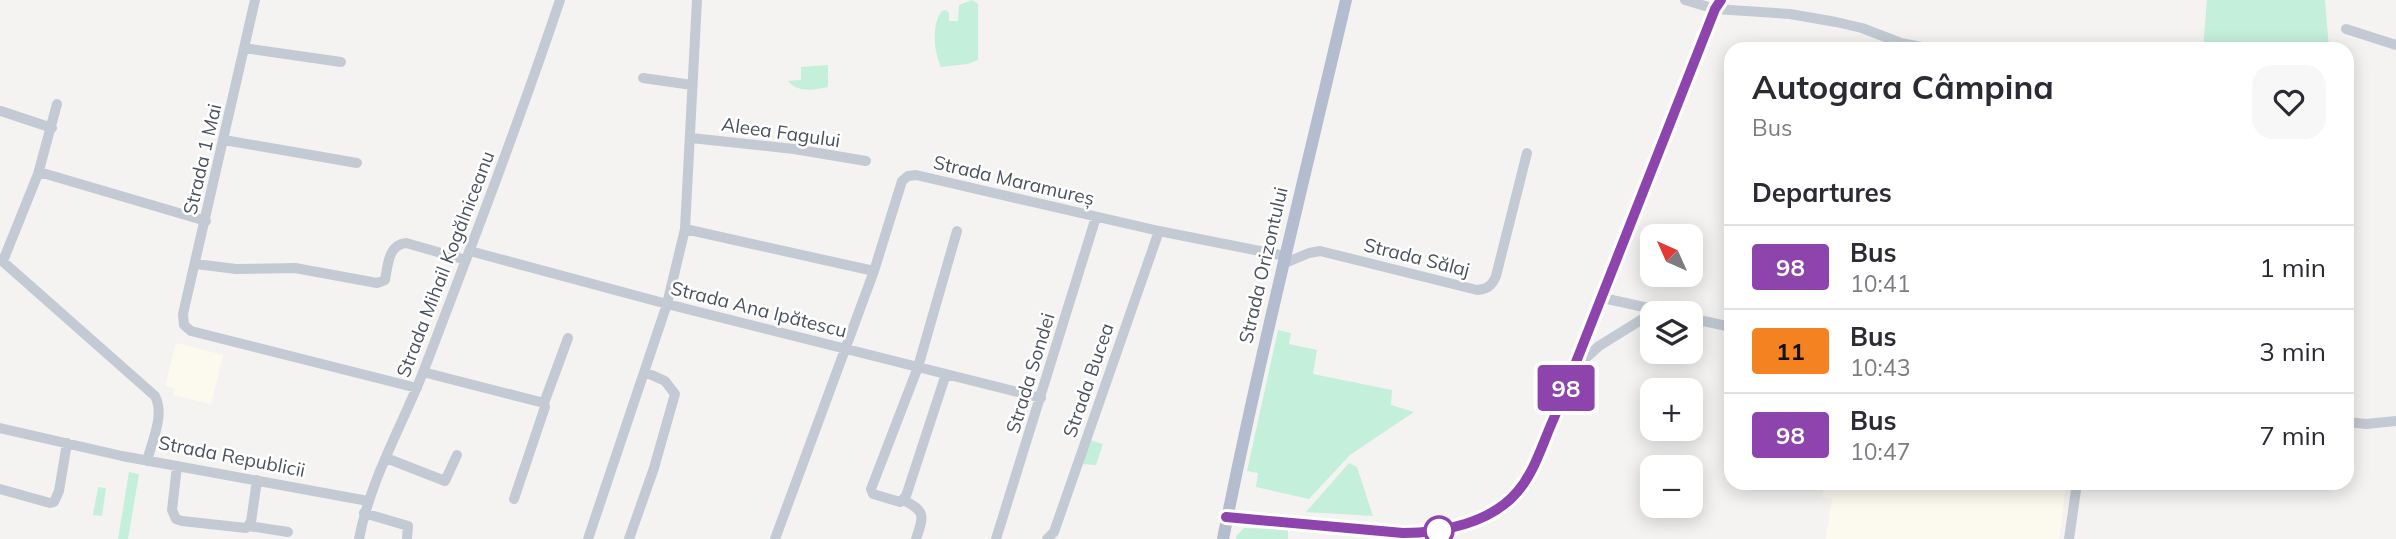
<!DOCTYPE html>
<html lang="en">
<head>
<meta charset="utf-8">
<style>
	:root { --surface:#fff; --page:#f7f7f7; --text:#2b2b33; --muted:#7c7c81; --line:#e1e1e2 }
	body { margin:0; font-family:Mulish,sans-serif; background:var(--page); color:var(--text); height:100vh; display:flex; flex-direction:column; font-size:26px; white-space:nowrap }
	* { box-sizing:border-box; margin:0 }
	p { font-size:23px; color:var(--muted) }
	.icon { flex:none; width:38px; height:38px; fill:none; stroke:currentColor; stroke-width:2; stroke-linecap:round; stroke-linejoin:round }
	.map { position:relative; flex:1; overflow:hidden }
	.drawer { position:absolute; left:1724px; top:42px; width:630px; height:448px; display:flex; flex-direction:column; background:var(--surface); border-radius:21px; box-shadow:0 4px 18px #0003 }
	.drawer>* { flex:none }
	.badge { padding:0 14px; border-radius:5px; font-size:24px; line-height:46px }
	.needle { width:46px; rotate:315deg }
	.controls { position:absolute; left:1640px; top:224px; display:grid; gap:14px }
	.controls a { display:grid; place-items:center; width:63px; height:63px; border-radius:14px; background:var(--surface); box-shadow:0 4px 18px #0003; font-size:35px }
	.map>.badge { position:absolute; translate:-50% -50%; box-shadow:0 0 0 4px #fff }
	h2 { padding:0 28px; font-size:26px; line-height:63px }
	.round { display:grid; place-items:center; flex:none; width:74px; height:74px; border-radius:21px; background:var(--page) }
	.headline { display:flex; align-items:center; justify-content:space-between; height:119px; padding:0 28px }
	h1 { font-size:33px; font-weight:700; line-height:52px }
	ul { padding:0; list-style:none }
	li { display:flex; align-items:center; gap:21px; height:84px; padding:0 28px; border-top:2px solid var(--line) }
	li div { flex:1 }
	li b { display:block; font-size:26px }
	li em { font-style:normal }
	li .badge { min-width:77px; font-weight:700; text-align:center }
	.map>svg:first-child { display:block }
	.commercial { fill:#fcfaee }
	.green { fill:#c4efdb }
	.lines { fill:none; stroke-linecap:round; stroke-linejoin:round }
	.minor { stroke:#c4cad3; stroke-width:10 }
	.major { stroke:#b3bdcf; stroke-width:12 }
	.line-casing { stroke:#fff; stroke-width:16 }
	.line { stroke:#8e44ad; stroke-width:10 }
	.stop-dot { fill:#fff; stroke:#8e44ad; stroke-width:3.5 }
	.labels { text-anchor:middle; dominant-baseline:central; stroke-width:5; stroke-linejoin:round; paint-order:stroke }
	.street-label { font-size:19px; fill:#4a525f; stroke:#fff }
</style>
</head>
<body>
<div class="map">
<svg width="2396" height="539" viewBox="0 0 2396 539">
	<rect width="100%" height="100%" fill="#f4f3f2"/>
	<path class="commercial" d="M176,343L223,355L211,404L173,395L174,388L165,386Z
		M1825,483H2066L2059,539H1826L1832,499L1822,497Z"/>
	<path class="green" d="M972,0L978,4V60L968,64L941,67C934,53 931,24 942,11L946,10L949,13V21H958L959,5Z
		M2207,0H2325L2329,49H2203Z
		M828,65V87C814,90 798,93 788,81L801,80V67Z
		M1278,330L1291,333L1289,344L1317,350L1313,374L1392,390L1391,405L1414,412L1350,455L1309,499L1256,487L1258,473L1247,471Z
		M1090,440L1103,444L1096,465L1082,464Z
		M1349,463L1357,467L1373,516L1306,512Z
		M129,472L139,474L128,539H118Z
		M98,487L106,488L102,516L93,515Z
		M1244,528L1288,529V539H1236L1237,535Z"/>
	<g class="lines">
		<path class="minor" d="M255,0L183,314L184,325L191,331L417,388
			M1685,0L1715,9L1790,14L1836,22L1862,28L1901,43L1932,49
			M2346,29L2396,45
			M244,48L341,62
			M643,78L692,85
			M1,111L52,128
			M691,138L794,149L866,161
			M224,140L357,163
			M38,174H46L206,221
			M685,229L874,271
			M470,251L667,304L1041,398
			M0,259L155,396C165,415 152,441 147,461
			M3,261L38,174L57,104
			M196,264L236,269L295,268L377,283L385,280C388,265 388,245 406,243L466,260
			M1283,264L1309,253L1320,251L1477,290C1487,289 1492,286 1496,276L1527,153
			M1603,298L1671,313
			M1690,318L1731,327
			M1577,366L1599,346L1657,310
			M423,372L544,403
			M946,374L906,496L900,502L873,494L871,489L918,367L957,231
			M2347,422L2366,424L2396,421
			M0,428L122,456L368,501
			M386,458L445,481L457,455
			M177,466L172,510L176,519L182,521L246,528L251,522L257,480
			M0,489L50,503L54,502L59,491L67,443
			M514,499L545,407L544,403L568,338
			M903,500C926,511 924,516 916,539
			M364,513L408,526L407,539
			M1226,517L1403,533C1441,533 1492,523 1518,491C1535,471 1543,442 1554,418L1715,9L1721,0
			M249,526L288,532
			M359,539C370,480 402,426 424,370C471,247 518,125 560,0
			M588,539L667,304L685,229L697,0
			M629,539L654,468L675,394L665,381L645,372
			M775,539L874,271L902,181L908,176L916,175L1159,231L1285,256
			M996,539L1096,217
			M1047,539L1054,532L1159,231
			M2069,539L2077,483"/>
		<path class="major" d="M1223,539C1259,358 1304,180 1346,0"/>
	</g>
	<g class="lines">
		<defs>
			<path id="line" d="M1226,517L1403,533C1441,533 1492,523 1518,491C1535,471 1543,442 1554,418L1715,9L1721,0"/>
		</defs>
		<use href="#line" class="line-casing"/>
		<use href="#line" class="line"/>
	</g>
	<circle class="stop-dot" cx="1439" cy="531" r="14"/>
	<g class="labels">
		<g class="street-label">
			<text transform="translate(781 132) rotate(8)">Aleea Fagului</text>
			<text transform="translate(202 159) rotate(-77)">Strada 1 Mai</text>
			<text transform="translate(1014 180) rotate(13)">Strada Maramureș</text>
			<text transform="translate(1417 257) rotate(14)">Strada Sălaj</text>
			<text transform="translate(445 264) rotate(-69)">Strada Mihail Kogălniceanu</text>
			<text transform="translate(1263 265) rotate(-77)">Strada Orizontului</text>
			<text transform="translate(759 309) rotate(14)">Strada Ana Ipătescu</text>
			<text transform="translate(1030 373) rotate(-73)">Strada Sondei</text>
			<text transform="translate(1088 380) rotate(-71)">Strada Bucea</text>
			<text transform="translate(232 456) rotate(11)">Strada Republicii</text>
		</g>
	</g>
</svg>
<div class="controls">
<a><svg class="needle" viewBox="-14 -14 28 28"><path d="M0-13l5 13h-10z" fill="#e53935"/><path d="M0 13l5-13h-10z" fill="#7c7c81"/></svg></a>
<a><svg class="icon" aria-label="layers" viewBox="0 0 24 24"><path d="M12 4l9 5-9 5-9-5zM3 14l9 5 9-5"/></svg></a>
<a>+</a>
<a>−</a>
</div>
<b class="badge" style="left:1566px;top:388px;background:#8e44ad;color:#fff">98</b>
<section class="drawer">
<div class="headline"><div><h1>Autogara Câmpina</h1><p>Bus</p></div><a class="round"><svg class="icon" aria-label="heart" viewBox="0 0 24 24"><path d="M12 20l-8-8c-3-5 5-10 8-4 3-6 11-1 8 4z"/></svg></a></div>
<h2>Departures</h2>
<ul>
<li><span class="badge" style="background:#8e44ad;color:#fff">98</span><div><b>Bus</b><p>10:41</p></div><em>1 min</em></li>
<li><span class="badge" style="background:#f58220;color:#111">11</span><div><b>Bus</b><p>10:43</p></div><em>3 min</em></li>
<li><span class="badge" style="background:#8e44ad;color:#fff">98</span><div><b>Bus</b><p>10:47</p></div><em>7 min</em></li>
</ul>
</section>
</div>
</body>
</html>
